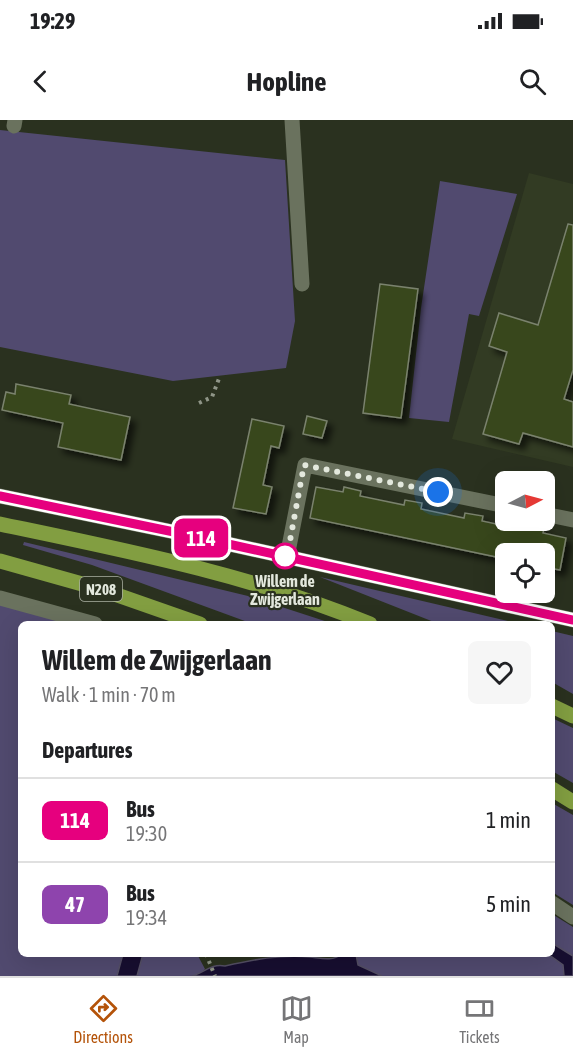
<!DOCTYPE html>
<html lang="en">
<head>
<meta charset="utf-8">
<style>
	:root { --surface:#fff; --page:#f6f6f6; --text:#202124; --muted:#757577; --line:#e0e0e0; --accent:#b45309 }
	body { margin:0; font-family:"Asap Condensed",sans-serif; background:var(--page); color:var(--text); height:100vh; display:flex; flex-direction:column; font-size:22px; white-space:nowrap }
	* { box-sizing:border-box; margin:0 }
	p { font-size:20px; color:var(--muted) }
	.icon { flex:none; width:33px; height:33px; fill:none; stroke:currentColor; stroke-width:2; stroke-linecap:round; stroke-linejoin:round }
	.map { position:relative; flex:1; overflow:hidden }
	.panel { position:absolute; left:18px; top:501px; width:537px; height:336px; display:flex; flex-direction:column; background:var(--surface); border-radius:9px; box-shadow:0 6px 24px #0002 }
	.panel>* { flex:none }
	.badge { padding:0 12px; border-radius:9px; font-size:21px; line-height:39px }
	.needle { width:39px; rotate:84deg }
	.fabs { position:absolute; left:495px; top:351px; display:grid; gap:12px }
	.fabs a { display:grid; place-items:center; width:60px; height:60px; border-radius:9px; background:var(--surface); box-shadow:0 6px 24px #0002; font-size:30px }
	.you { position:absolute; width:30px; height:30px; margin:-15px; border:4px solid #fff; border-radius:50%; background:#1a73e8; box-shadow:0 0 0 9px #1a73e833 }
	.map>.badge { position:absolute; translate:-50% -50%; box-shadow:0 0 0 3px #fff }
	h2 { padding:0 24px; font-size:22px; line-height:54px }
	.round { display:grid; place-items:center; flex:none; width:63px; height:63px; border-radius:9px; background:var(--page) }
	.headline { display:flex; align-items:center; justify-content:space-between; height:102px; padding:0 24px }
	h1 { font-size:28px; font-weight:700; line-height:45px }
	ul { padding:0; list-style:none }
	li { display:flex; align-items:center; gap:18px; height:84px; padding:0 24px; border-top:2px solid var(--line) }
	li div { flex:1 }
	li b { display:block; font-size:22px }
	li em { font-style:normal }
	li .badge { min-width:66px; font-weight:700; text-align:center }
	.status { display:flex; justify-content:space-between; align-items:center; height:42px; padding:0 30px; background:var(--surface); direction:ltr }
	.status svg { height:16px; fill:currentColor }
	header { display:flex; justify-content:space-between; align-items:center; height:78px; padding:0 24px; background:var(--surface); font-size:27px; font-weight:700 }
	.menu { display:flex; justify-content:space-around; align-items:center; height:84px; border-top:2px solid var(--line); background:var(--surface); font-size:16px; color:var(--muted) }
	.menu a { display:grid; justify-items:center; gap:3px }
	.menu .on { color:var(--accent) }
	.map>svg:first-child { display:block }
	.built { fill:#323b23 }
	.green { fill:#514a6f }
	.water { fill:#170e30; stroke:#544f64; stroke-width:1.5 }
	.building { fill:#38461d; stroke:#7a826d; stroke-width:1.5; filter:url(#shadow) }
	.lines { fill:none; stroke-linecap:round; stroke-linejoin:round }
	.path { stroke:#8f9587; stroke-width:4; stroke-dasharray:3 4.5; stroke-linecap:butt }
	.minor { stroke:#6a725e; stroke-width:15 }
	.major { stroke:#829e41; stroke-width:15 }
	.line-casing { stroke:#fff; stroke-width:14 }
	.line { stroke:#e6007e; stroke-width:9 }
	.walk { stroke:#e3e8dd; stroke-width:6; stroke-dasharray:0 10.8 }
	.stop-dot { fill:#fff; stroke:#e6007e; stroke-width:3 }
	.labels { text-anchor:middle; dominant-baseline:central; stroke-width:4.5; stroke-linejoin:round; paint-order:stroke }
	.shield { fill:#2a311f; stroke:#acb1a4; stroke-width:1.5 }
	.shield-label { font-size:15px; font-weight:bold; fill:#e3e8dd }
	.stop-label { font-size:16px; font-weight:bold; fill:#e3e8dd; stroke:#2a311f }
</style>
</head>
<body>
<div class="status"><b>19:29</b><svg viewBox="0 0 49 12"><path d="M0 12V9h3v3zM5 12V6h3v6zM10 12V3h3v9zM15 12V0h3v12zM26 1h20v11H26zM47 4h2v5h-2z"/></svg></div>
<header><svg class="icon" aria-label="back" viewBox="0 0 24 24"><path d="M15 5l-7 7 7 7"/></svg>Hopline<svg class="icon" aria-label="search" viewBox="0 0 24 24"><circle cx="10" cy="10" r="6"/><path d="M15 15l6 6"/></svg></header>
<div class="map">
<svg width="573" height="856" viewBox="0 0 573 856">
	<defs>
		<filter id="shadow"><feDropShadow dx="5.5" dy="5.5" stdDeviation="3" flood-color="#0009"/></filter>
	</defs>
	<rect width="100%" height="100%" fill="#2a311f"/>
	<path class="built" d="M529,53L573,64V347L452,319Z"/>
	<path class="green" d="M0,10L285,40L295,201L286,248L173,261L0,227Z
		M440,61L517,74L479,196L469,194L449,302L409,298L421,188Z
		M24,422L248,476L334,504H253L92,445L23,425Z
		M320,457L521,504H439Z
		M0,482L84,504H21V834H123L117,856H0Z
		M552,511L573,516V574L552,562Z
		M552,598L573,608V663L552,651Z
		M552,683L573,695V785L552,772Z
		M552,794L573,807V836L552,823Z
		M143,834H197L205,849L199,855L192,856H137Z
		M356,834H548L563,845L564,856H382L358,845Z"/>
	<path class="water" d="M552,823L573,836V856H564L563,845L548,834H552Z
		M123,834H143L137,856H117Z
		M341,834H356L358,845L382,856H192C204,853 211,843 225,846C252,840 281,834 310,837C320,838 333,842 341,834Z"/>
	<path class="building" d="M568,104L573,105V250L564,279L573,282V327L523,313L519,324L483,314L507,232L489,226L499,193L538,205Z
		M380,164L418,169L401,298L363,293Z
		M16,264L71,275L69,284L130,297L121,340L58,327L63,303L2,290L6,272L15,274Z
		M307,296L327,301L322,318L303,314Z
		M252,299L284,306L279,328L271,326L263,365L272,367L266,394L233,388Z
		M316,367L343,372L344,367L361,371L360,376L404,385L405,380L422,383L421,389L464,398L465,393L483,396L482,401L525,410L526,405L544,408L543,413L566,418L560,450L544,447V434H506V439L310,398Z"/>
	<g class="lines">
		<path class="path" d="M199,283L212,277L220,256
			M206,834L215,856"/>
		<path class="minor" d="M292,0L302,164
			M14,6L15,0
			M0,376L174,412L573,500
			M544,394L573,400
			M287,437L305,345L506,386
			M0,478L95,504
			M552,783L573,797"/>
		<path class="major" d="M0,404C124,430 252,455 370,504
			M0,441L100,469L200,504
			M552,586L573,596
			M552,669L573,682"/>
	</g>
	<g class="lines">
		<defs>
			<path id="line" d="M0,376L174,412L573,500"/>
		</defs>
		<use href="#line" class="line-casing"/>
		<use href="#line" class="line"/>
		<path class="walk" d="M285,436L287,437L304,345L438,372"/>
	</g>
	<circle class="stop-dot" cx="285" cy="436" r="12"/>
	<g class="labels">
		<rect class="shield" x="80" y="457" width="42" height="24" rx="4.5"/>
		<g class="shield-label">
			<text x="101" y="469">N208</text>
		</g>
		<g class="stop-label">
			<text x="285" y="461">Willem de<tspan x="285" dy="18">Zwijgerlaan</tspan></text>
		</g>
	</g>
</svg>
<div class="fabs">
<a><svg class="needle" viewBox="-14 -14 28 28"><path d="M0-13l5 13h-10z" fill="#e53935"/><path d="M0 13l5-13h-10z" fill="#757577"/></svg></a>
<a><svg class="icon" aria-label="locate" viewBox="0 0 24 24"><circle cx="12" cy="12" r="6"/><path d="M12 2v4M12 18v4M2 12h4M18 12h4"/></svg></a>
</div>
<div class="you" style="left:438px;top:372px"></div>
<b class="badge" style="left:201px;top:418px;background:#e6007e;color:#fff">114</b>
<section class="panel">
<div class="headline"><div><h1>Willem de Zwijgerlaan</h1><p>Walk · 1 min · 70 m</p></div><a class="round"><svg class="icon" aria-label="heart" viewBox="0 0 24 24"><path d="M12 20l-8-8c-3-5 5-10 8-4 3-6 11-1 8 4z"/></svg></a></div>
<h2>Departures</h2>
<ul>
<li><span class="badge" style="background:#e6007e;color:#fff">114</span><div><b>Bus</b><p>19:30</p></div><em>1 min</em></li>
<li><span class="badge" style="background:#8e44ad;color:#fff">47</span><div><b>Bus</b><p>19:34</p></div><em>5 min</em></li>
</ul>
</section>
</div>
<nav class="menu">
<a class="on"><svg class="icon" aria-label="directions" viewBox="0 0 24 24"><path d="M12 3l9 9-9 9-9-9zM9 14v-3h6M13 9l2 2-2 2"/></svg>Directions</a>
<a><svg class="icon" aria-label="map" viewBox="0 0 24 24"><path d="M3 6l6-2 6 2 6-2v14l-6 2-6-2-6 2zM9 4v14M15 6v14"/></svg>Map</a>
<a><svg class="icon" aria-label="tickets" viewBox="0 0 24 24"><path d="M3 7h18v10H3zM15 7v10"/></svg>Tickets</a>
</nav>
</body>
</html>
